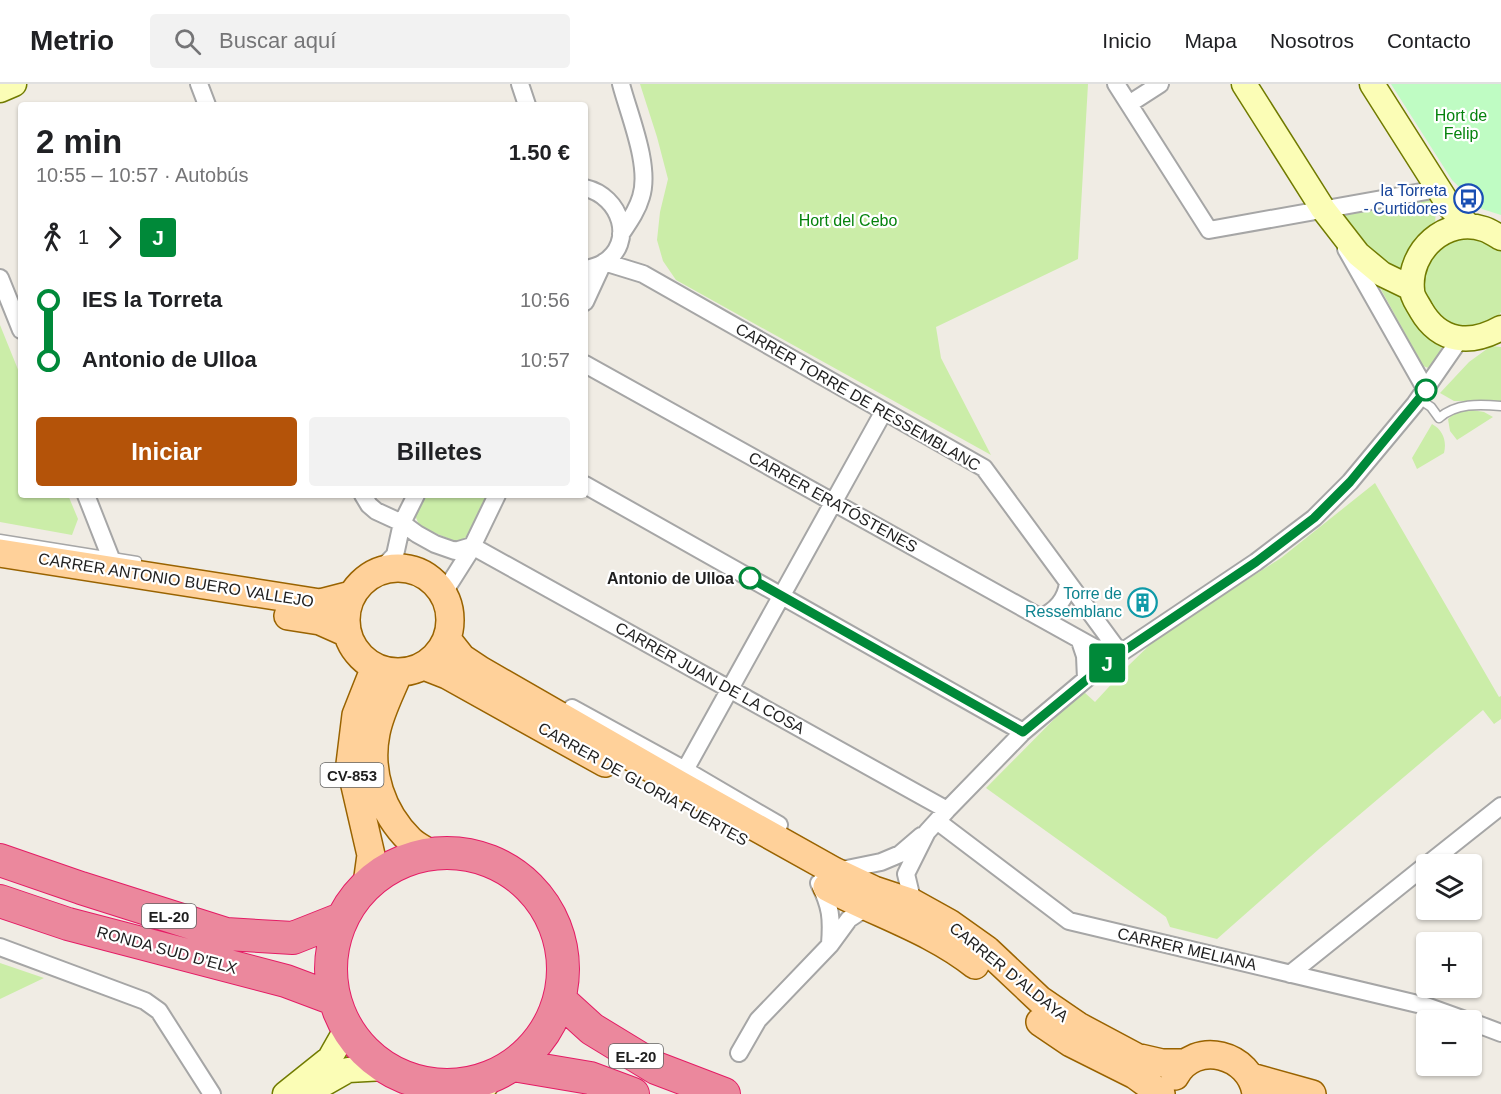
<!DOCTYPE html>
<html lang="es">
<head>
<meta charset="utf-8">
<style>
	:root { --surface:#fff; --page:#f2f2f2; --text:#202124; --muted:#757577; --line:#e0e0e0; --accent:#b45309 }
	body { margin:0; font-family:Arial,sans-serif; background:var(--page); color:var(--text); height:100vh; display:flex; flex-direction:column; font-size:22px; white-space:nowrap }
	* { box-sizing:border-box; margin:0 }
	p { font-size:20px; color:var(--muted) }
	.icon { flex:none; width:33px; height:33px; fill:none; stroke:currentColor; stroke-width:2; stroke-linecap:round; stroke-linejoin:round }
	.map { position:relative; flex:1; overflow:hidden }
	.drawer { position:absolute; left:18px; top:18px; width:570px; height:396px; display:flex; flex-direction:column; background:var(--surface); border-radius:6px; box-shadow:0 2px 4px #0004 }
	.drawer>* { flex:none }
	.badge { padding:0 12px; border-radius:4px; font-size:21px; line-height:39px }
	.buttons { position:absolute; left:1416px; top:770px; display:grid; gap:12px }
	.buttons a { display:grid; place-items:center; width:66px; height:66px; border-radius:6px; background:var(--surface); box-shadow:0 2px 4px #0004; font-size:30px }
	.map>.badge { position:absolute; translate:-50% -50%; box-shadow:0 0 0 3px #fff }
	.legs { display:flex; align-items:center; gap:9px; height:66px; padding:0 18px; font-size:20px }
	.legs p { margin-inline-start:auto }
	.headline { display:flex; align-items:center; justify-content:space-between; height:102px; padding:0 18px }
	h1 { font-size:33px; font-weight:700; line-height:45px }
	.cta { display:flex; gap:12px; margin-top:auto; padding:12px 18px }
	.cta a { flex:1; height:69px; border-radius:6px; background:var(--accent); color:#fff; font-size:24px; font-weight:700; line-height:69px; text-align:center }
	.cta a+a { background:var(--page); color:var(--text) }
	ul { padding:0 18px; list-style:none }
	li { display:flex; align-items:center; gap:21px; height:60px; font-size:22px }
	li i { display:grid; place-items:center; width:9px; height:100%; margin:0 8px; background:currentColor }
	li i::after { content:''; width:15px; height:15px; margin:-8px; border:4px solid; border-radius:50%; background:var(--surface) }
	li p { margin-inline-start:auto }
	li:first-child i { background:linear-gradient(#0000 50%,currentColor 0) }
	li:last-child i { background:linear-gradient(currentColor 50%,#0000 0) }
	header { display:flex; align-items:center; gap:36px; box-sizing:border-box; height:84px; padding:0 30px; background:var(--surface); border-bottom:2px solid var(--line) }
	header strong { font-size:28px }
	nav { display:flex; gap:33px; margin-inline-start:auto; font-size:21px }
	.search { width:420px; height:54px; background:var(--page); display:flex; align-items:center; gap:15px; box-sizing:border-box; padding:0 21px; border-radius:6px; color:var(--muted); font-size:22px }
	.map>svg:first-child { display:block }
	.grass { fill:#cbeda8 }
	.park { fill:#bffcc3 }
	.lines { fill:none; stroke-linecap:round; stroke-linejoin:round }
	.lane-casing { stroke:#a6a6a6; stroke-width:11 }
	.street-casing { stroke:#a6a6a6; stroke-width:20 }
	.secondary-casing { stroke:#717b00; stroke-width:27 }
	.primary-casing { stroke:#996300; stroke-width:30 }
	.highway-casing { stroke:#e41c65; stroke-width:34 }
	.lane { stroke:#fff; stroke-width:8 }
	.street { stroke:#fff; stroke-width:16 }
	.secondary { stroke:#fbfdb6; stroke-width:24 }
	.primary { stroke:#ffd19a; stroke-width:27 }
	.highway { stroke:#eb889d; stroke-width:32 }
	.line-1-casing { stroke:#fff; stroke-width:14 }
	.line-1 { stroke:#008939; stroke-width:9 }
	.stop-1-dot { fill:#fff; stroke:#008939; stroke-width:3 }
	.labels { text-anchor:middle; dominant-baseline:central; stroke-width:4.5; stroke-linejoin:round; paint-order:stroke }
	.shield { fill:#fff; stroke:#626262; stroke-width:1.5 }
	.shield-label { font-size:15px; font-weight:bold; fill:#1f1f1f }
	.park-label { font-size:16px; fill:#06830d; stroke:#fff }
	.transit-label { font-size:16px; fill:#164399; stroke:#fff; text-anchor:end }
	.street-label { font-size:16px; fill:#1f1f1f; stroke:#fff }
	.stop-label { font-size:16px; font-weight:bold; fill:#1f1f1f; stroke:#fff; text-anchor:end }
	.culture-label { font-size:16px; fill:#0d838f; stroke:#fff; text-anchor:end }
</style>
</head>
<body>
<header>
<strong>Metrio</strong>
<div class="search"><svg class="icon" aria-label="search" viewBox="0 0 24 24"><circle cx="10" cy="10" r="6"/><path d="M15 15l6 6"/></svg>Buscar aquí</div>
<nav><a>Inicio</a><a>Mapa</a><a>Nosotros</a><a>Contacto</a></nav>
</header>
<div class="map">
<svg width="1501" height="1010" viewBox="0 0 1501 1010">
	<rect width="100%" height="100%" fill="#f0ece4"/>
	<path class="grass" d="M640,0H1088L1078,175L936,243L941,274L991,371L676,196L663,177L657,156L660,128L668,95L657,53Z
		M1433,112C1443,148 1423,162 1403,189L1370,169L1338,128Z
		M1459,153L1490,156L1501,166V228L1498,233L1469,246L1441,238L1421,209C1426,170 1426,174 1459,153Z
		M1373,191L1400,209L1443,261L1431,285L1423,282Z
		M0,241L21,293V411H68L78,435L72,451L0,438Z
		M1491,262L1501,263V318L1454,317L1440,309L1469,278Z
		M1472,326L1484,328L1493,333L1457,356L1450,347L1448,335L1456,328Z
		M1432,340C1443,346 1447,357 1444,369L1417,385L1412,374Z
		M1375,399L1499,613L1501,612V635L1494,640L1483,626L1319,765L1217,855L1170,843L1166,833L986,704L1075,614L1084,608L1095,618L1129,581L1160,551L1281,474Z
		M423,411H487L468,452L457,458L420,443L414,429Z
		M0,879L44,894L0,915Z"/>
	<path class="park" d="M1391,0H1501V131L1482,125L1452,96Z"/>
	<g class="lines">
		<defs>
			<path id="lane" d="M1419,315L1431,323L1439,334C1456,319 1479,320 1501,322
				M0,455L137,477"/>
			<path id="street" d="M199,0L207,21
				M520,0L527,21
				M621,0C629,31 651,82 641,113C637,127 629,138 621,150
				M1116,0L1209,146L1438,105
				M1129,20L1160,0
				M585,104C621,112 636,159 603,179C598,182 590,184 585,185
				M1346,165L1426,306
				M604,178L643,190L984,384L1120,569
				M0,194L21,246
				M585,218L603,179
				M585,280L1113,574
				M585,401L1023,648
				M86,411L110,472
				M363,411L369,421L376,427L402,439L417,450L435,460L455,467L472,462
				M472,462L947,726
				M379,487L395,471L402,439L416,411
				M443,510L469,469L497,411
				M1041,534C1056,526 1066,516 1068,499
				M1080,557L1085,572L1086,595
				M572,624L685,686L779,741
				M685,686L884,327
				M937,737L1069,837L1426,922L1465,936
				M1428,780L1501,722
				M837,787L881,778L900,770L921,752
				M819,799C831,822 832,835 830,860
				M913,819L906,790L927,748L947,726L1023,648L1086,595L1113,574L1256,478L1314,434L1350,398L1415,320L1460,255
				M0,863L145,917L159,927L212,1010
				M1290,890L1426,781
				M1472,938L1501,949
				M739,969L758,936L830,861L849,835L867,823"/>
			<path id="secondary" d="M1244,0L1323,125L1358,170L1382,190L1411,204
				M1372,0L1450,123L1469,142
				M0,6L14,0
				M1501,154C1496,151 1490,147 1484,145C1446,132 1408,167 1412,206C1412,213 1418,220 1421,226C1440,259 1471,261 1501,244
				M442,1001L448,1010
				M285,1010L330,974L347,944
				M306,1010L348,986L385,984
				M480,1010L490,995"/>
			<path id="primary" d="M0,469L320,519L351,511
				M346 536a52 52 0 1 1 104 0a52 52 0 1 1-104 0Z
				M288,532L320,537L347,549
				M447,555L462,574L480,586L680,701L834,787L874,806L913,819L949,839L987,866L1040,916L1078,942L1136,973L1162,979H1185
				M424,582L447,591L605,679
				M399,588C391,608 380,628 376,649C368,688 382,729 410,756C415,761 423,765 429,769
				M367,800L371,771L350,680L356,631L375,583
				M827,803C877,830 931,846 975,881
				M1040,938L1071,959L1135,991L1161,1010
				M1175,992C1195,955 1251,970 1256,1010
				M1251,993L1312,1010"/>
			<path id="highway" d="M331 885a116 116 0 1 1 232 0a116 116 0 1 1-232 0Z
				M0,776L81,804L226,850L293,854L341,835
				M0,817L68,840L286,897L334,915
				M559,915L592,945L656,984L724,1010
				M513,981L590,994L633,1010"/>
		</defs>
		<use href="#lane" class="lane-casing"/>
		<use href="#street" class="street-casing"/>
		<use href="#secondary" class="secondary-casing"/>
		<use href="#primary" class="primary-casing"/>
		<use href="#highway" class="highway-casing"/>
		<use href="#lane" class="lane"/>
		<use href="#street" class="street"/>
		<use href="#secondary" class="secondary"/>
		<use href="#primary" class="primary"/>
		<use href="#highway" class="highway"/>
	</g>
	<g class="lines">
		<defs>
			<path id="line-1" d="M750,494L1023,648L1113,574L1256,478L1314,434L1350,398L1426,306"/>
		</defs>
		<use href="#line-1" class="line-1-casing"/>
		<use href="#line-1" class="line-1"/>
	</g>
	<defs>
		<symbol id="bus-ring" viewBox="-11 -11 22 22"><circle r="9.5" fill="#fff" stroke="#1a4fb4" stroke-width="1.5"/><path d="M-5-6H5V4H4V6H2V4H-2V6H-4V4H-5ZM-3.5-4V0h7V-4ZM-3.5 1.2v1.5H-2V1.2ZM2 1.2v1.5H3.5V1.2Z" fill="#1a4fb4"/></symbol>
		<symbol id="building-ring" viewBox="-11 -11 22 22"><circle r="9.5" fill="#fff" stroke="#0f9aa8" stroke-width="1.5"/><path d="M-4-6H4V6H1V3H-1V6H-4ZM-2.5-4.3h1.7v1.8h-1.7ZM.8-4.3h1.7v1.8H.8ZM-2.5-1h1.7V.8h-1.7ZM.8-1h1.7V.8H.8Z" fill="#0f9aa8"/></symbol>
	</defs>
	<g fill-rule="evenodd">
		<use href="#bus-ring" x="1452" y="98" width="33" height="33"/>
		<use href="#building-ring" x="1126" y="502" width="33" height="33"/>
	</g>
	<g class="stop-1-dot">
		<circle cx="1426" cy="306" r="10"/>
		<circle cx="750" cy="494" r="10"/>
	</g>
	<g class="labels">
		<g class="shield">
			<rect x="320.5" y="679" width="63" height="24" rx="4.5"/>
			<rect x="142" y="820" width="54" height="24" rx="4.5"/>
			<rect x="609" y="960" width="54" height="24" rx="4.5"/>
		</g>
		<g class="shield-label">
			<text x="352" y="691">CV-853</text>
			<text x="169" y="832">EL-20</text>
			<text x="636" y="972">EL-20</text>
		</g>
		<g class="park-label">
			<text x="1461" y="31">Hort de<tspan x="1461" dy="18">Felip</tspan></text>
			<text x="848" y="136">Hort del Cebo</text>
		</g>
		<g class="transit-label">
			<text x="1447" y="106">la Torreta<tspan x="1447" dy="18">- Curtidores</tspan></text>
		</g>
		<g class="street-label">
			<text transform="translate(858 313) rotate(30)">CARRER TORRE DE RESSEMBLANC</text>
			<text transform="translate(833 418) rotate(29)">CARRER ERATÓSTENES</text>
			<text transform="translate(176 496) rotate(9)">CARRER ANTONIO BUERO VALLEJO</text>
			<text transform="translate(710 594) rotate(29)">CARRER JUAN DE LA COSA</text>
			<text transform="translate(643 700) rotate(29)">CARRER DE GLORIA FUERTES</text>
			<text transform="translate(1187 865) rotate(13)">CARRER MELIANA</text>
			<text transform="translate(167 866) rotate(15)">RONDA SUD D'ELX</text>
			<text transform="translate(1009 888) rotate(39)">CARRER D'ALDAYA</text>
		</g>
		<g class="stop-label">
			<text x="734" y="494">Antonio de Ulloa</text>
		</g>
		<g class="culture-label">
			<text x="1122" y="509">Torre de<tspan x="1122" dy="18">Ressemblanc</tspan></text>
		</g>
	</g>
</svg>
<div class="buttons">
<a><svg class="icon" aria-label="layers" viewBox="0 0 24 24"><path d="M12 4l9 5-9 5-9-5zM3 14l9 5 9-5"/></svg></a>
<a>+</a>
<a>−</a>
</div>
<b class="badge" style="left:1107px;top:579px;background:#008939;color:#fff">J</b>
<section class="drawer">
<div class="headline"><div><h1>2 min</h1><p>10:55 – 10:57 · Autobús</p></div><b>1.50 €</b></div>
<div class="legs"><svg class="icon" aria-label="walk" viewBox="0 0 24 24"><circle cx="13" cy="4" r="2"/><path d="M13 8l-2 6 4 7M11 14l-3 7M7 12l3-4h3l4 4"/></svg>1<svg class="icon" aria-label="forward" viewBox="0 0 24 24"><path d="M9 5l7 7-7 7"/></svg><b class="badge" style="background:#008939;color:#fff">J</b></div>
<ul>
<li><i style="color:#008939"></i><b>IES la Torreta</b><p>10:56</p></li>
<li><i style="color:#008939"></i><b>Antonio de Ulloa</b><p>10:57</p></li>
</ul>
<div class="cta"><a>Iniciar</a><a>Billetes</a></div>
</section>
</div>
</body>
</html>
